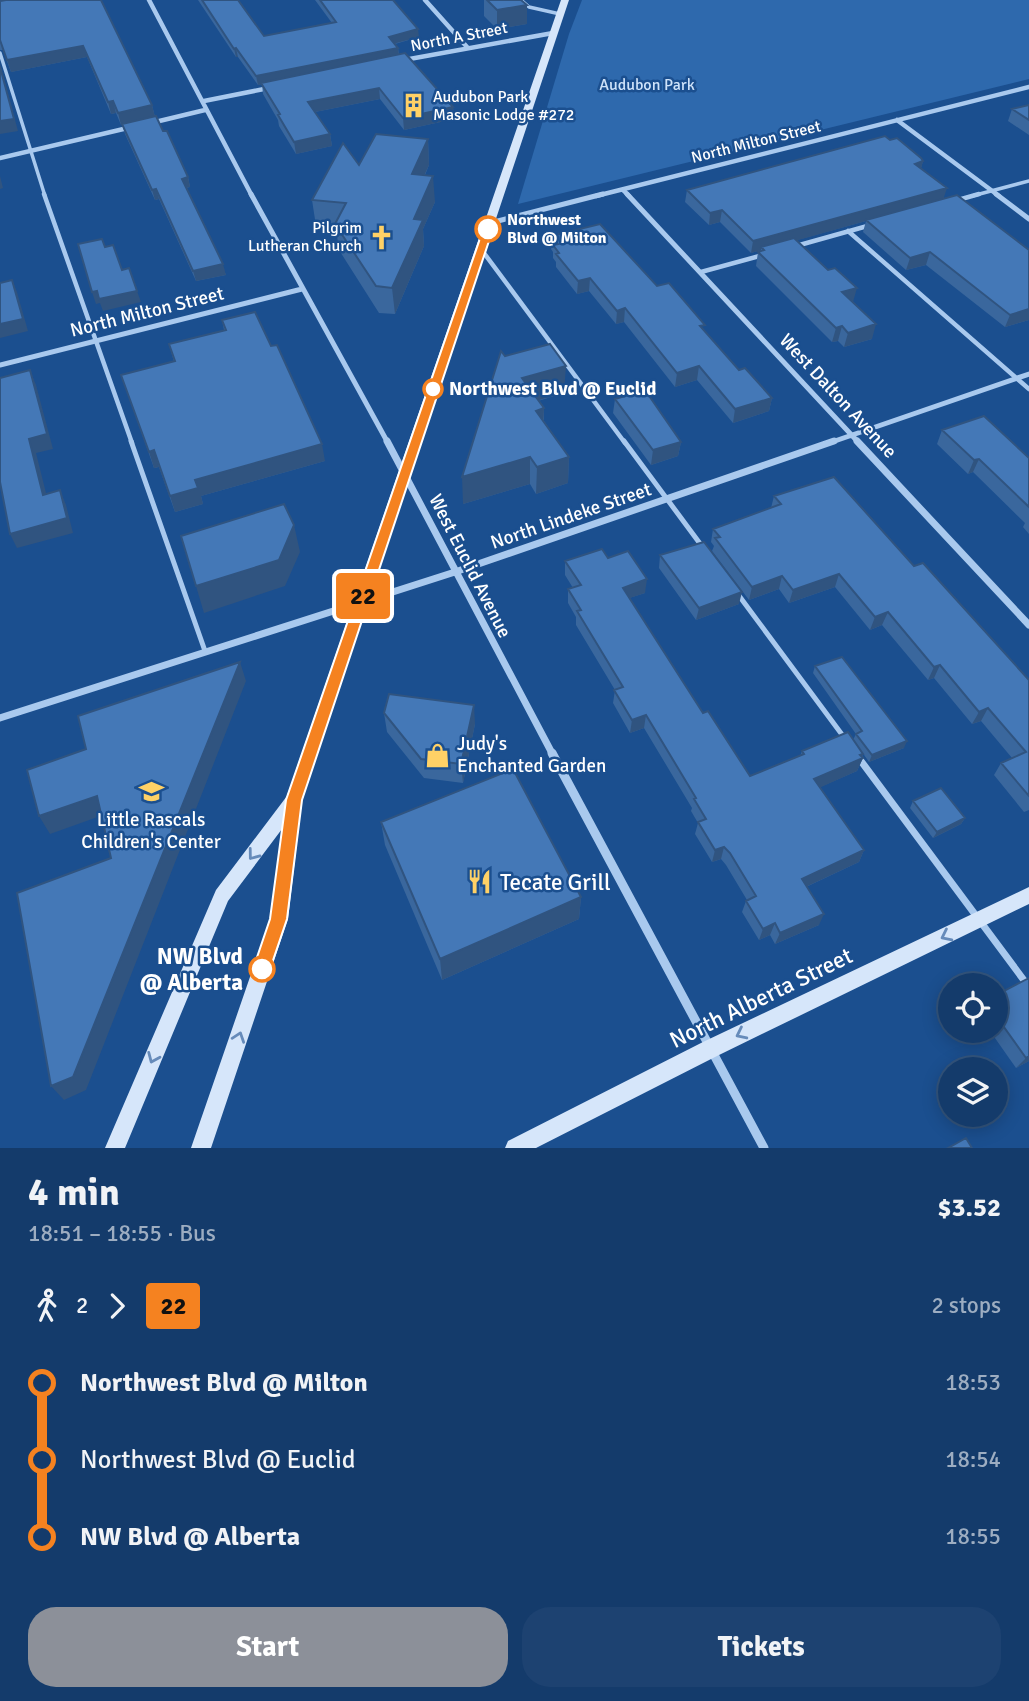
<!DOCTYPE html>
<html lang="en">
<head>
<meta charset="utf-8">
<style>
	:root { --surface:#143b6b; --page:#1d4271; --text:#f1f3f6; --muted:#9dadc1; --line:#33557e; --accent:#8c9099 }
	body { margin:0; font-family:Signika,sans-serif; background:var(--page); color:var(--text); height:100vh; display:flex; flex-direction:column; font-size:26px; white-space:nowrap }
	* { box-sizing:border-box; margin:0 }
	p { font-size:23px; color:var(--muted) }
	.icon { flex:none; width:38px; height:38px; fill:none; stroke:currentColor; stroke-width:2; stroke-linecap:round; stroke-linejoin:round }
	.map { position:relative; height:1148px; overflow:hidden }
	.side { display:flex; flex-direction:column; background:var(--surface); flex:1 }
	.side>* { flex:none }
	.badge { padding:0 14px; border-radius:5px; font-size:24px; line-height:46px }
	.tools { position:absolute; left:938px; top:973px; display:grid; gap:14px }
	.tools a { display:grid; place-items:center; width:70px; height:70px; border-radius:50%; background:var(--surface); box-shadow:0 4px 18px #0003,0 0 0 2px var(--line); font-size:35px }
	.map>.badge { position:absolute; translate:-50% -50%; box-shadow:0 0 0 4px #fff }
	.legs { display:flex; align-items:center; gap:10px; height:77px; padding:0 28px; font-size:23px }
	.legs p { margin-inline-start:auto }
	.headline { display:flex; align-items:center; justify-content:space-between; height:119px; padding:0 28px }
	h1 { font-size:38px; font-weight:700; line-height:52px }
	.button { display:flex; gap:14px; margin-top:auto; padding:14px 28px }
	.button a { flex:1; height:80px; border-radius:28px; background:var(--accent); color:#fff; font-size:28px; font-weight:700; line-height:80px; text-align:center }
	.button a+a { background:var(--page); color:var(--text) }
	ul { padding:0 28px; list-style:none }
	li { display:flex; align-items:center; gap:24px; height:77px; font-size:26px }
	li i { display:grid; place-items:center; width:10px; height:100%; margin:0 9px; background:currentColor }
	li i::after { content:''; width:18px; height:18px; margin:-9px; border:5px solid; border-radius:50%; background:var(--surface) }
	li p { margin-inline-start:auto }
	li:first-child i { background:linear-gradient(#0000 50%,currentColor 0) }
	li:last-child i { background:linear-gradient(currentColor 50%,#0000 0) }
	.map>svg:first-child { display:block }
	.green { fill:#2e69ad }
	.lines { fill:none; stroke-linecap:round; stroke-linejoin:round }
	.lane-far3 { stroke:#a9c9ee; stroke-width:3.5 }
	.lane-far2 { stroke:#a9c9ee; stroke-width:4.5 }
	.lane-far1 { stroke:#a9c9ee; stroke-width:5 }
	.lane { stroke:#a9c9ee; stroke-width:7 }
	.street-far3 { stroke:#a9c9ee; stroke-width:4.5 }
	.street-far2 { stroke:#a9c9ee; stroke-width:5 }
	.street-far1 { stroke:#a9c9ee; stroke-width:7 }
	.street { stroke:#a9c9ee; stroke-width:9 }
	.secondary { fill:#d6e6fa; fill-rule:evenodd }
	.wall { fill:#3a679d }
	.shaded-wall { fill:#305480 }
	.building { fill:#4478b7; stroke:#305480; stroke-width:2 }
	.oneway { stroke:#668bba }
	.line-1 { fill:#f58220; stroke:#fff; stroke-width:2 }
	.stop-1-dot { fill:#fff; stroke:#f58220; stroke-width:3.5 }
	.labels { text-anchor:middle; dominant-baseline:central; stroke-width:5; stroke-linejoin:round; paint-order:stroke }
	.far-street-label { font-size:16px; fill:#fff; stroke:#1b4f8f }
	.far-park-label { font-size:16px; fill:#cfe3fa; stroke:#1b4f8f }
	.far-poi-label { font-size:16px; fill:#fff; stroke:#1b4f8f; text-anchor:start }
	.far-stop-label { font-size:16px; font-weight:bold; fill:#fff; stroke:#1b4f8f; text-anchor:start }
	.street-label { font-size:19px; fill:#fff; stroke:#1b4f8f }
	.stop-label { font-size:19px; font-weight:bold; fill:#fff; stroke:#1b4f8f; text-anchor:start }
	.poi-label { font-size:19px; fill:#fff; stroke:#1b4f8f; text-anchor:start }
	.near-poi-label { font-size:23px; fill:#fff; stroke:#1b4f8f; text-anchor:start }
	.near-stop-label { font-size:23px; font-weight:bold; fill:#fff; stroke:#1b4f8f; text-anchor:end }
	.near-street-label { font-size:23px; fill:#fff; stroke:#1b4f8f }
</style>
</head>
<body>
<div class="map">
<svg width="1029" height="1148" viewBox="0 0 1029 1148">
	<rect width="100%" height="100%" fill="#1b4f8f"/>
	<path class="green" d="M582,0H1029V79L518,204L569,34Z"/>
	<g class="lines">
		<path class="lane-far3" d="M521,0L529,7L560,14
			M0,53L45,196
			M972,196L1029,181"/>
		<path class="lane-far2" d="M44,194L132,443
			M958,200L979,194
			M848,231L1029,389
			M796,246L871,225
			M481,249L625,443
			M701,272L763,255"/>
		<path class="lane-far1" d="M131,441L205,651
			M624,441L704,549
			M737,593L846,740"/>
		<path class="lane" d="M858,757L1029,987"/>
		<path class="street-far3" d="M149,0L252,196
			M425,0L467,47
			M404,60L553,33
			M204,101L269,88
			M897,120L999,196
			M151,123L205,110
			M0,158L132,127
			M623,190L629,196
			M596,196L1029,87"/>
		<path class="street-far2" d="M251,194L388,443
			M627,194L859,443
			M996,194L1029,219
			M490,223L603,194
			M0,365L302,289
			M829,443L1029,374"/>
		<path class="street-far1" d="M387,441L553,755
			M857,441L1029,625
			M0,718L455,572L834,441"/>
		<path class="street" d="M552,753L764,1148"/>
		<path class="secondary" d="M561,0H569L302,800L288,919L211,1148H191L270,919L282,829L228,901L125,1148H105L216,890L287,796Z
			M1029,887V904L717,1056L536,1148H505L508,1141L703,1042Z"/>
	</g>
	<path class="wall" d="M0,0H101L152,105L155,117L188,177L190,187L186,188L226,275L196,281L159,199L155,200L125,134L122,124L121,125L116,113L111,114L87,57L11,72L3,50H0Z
		M198,0H238L264,36L332,23L315,0H393L419,37L395,44L398,48L399,55L453,107L454,119L404,130L380,99L315,112L330,134L332,146L296,154L279,126L278,120L263,94L262,84L258,85L238,57H236Z
		M484,0H521L527,24L497,29L484,16Z
		M1029,105V135L1008,121L1012,109Z
		M428,139L429,165L425,175L435,202L423,229L424,246L395,314L379,313L339,250L336,228L316,226L312,200L359,165Z
		M923,161L921,168L944,198L1029,250V320L1005,327L926,265L906,270L863,232L866,221L797,240L853,302L872,339L844,347L838,341L832,342L756,266L758,252L761,250L751,253L720,222L709,225L685,202L687,190Z
		M551,236L657,286L704,331L739,370L772,398L769,411L733,423L697,380L675,387L624,322L616,324L589,291L577,294L556,267V262L553,258V252L551,249Z
		M222,320L325,461L201,496L203,504L175,512L159,467L154,468L121,375L174,362L169,344L224,330Z
		M505,356L564,393L538,401L544,408V421L569,457L568,483L536,494L530,484L463,504Z
		M615,399L681,442L678,456L651,465L613,413Z
		M942,430L1029,458V534L1023,527L1025,523L973,472L968,474L937,444Z
		M774,496L914,566L1029,680V810L1024,812L994,775L1001,763L1012,758L981,721L972,724L934,678L928,680L882,625L870,630L835,587L789,603L779,589L749,600L712,551L714,546L711,542L713,529L771,508Z
		M660,555L739,604L696,620L659,568Z
		M608,558L645,593L629,598L703,713L750,776L800,756L802,751L853,740L856,734L813,673L815,666L904,748L869,762L862,752L863,758L857,771L820,787L864,850L859,862L806,887L819,925L775,944L770,935L759,940L742,912L746,901L747,900L726,865L721,859L712,862L695,834L698,823L691,811L692,808L644,728L630,733L613,703L615,690L576,625V617L568,603V589L573,588L565,575V561Z
		M384,713L475,724L463,783L424,778L387,732Z
		M913,801L965,818L961,824L933,838L910,808Z
		M381,822L581,897L579,919L442,980L385,845Z
		M996,995L1029,1061L1016,1068L990,1031H996Z"/>
	<path class="shaded-wall" d="M527,5V24L497,29V10Z
		M418,29L419,37L389,45V37Z
		M83,46L87,57L11,72L7,60Z
		M236,48L238,57H236L234,49Z
		M398,48L399,56L258,85L256,76Z
		M0,64L18,131L0,134Z
		M379,88L380,99L310,113L308,102Z
		M113,101L116,113L111,114L108,102Z
		M152,105L155,117L121,125L118,113Z
		M453,107L454,119L404,130L403,118Z
		M330,134L332,146L296,154L294,142Z
		M428,139L429,165L413,200L412,174Z
		M923,161L920,173L915,164Z
		M0,176L3,188L0,189Z
		M433,176L435,202L423,229L424,246L395,314L392,288L414,219Z
		M188,177L190,187L184,188L182,179Z
		M947,188L943,200L866,220V221L763,250L761,247V250L751,253L753,241Z
		M156,189L159,199L155,200L152,190Z
		M722,210L720,222L709,225L710,213Z
		M930,252L926,265L906,270L910,258Z
		M223,264L226,275L196,281L193,271Z
		M590,278L589,291L577,294L578,281Z
		M12,280L17,292L28,331L0,338V324Z
		M857,288L853,302L838,306L842,292Z
		M97,291H137L141,302L103,311L100,303L96,304L92,292Z
		M625,308L624,322L616,324L617,311Z
		M1029,309V320L1005,327L1010,315Z
		M876,324L872,339L844,347L848,333Z
		M842,326L838,341L832,342L836,328Z
		M566,366L564,393L521,405L522,378Z
		M699,366L697,380L675,387L677,373Z
		M30,370L36,385L53,449L36,453L50,509L43,495L29,439Z
		M772,398L769,411L733,423L735,409Z
		M544,408L543,435L536,411Z
		M681,442L678,456L651,465L653,450Z
		M322,444L325,461L201,496L203,504L175,512L170,496L195,480Z
		M154,450L159,467L154,468L149,452Z
		M530,457V484L463,504L462,477Z
		M569,457L568,483L536,494L537,467Z
		M979,459L973,472L968,474L974,460Z
		M60,490L66,505L73,533L17,548L10,534Z
		M294,525L300,552L285,586L204,613L196,586Z
		M839,574L835,587L789,603L793,590Z
		M782,576L779,589L749,600L752,587Z
		M647,579L645,593L621,601L623,588Z
		M742,592L739,604L696,620L699,608Z
		M888,612L882,625L870,630L875,617Z
		M240,662L246,681L86,1090L64,1100L51,1086Z
		M940,665L934,678L928,680L934,667Z
		M474,705L475,724L463,783L461,764Z
		M988,708L981,721L972,724L979,712Z
		M646,715L644,728L630,733L632,720Z
		M907,741L904,748L869,762L872,755Z
		M863,754L861,759L863,758L857,771L810,792L814,779Z
		M97,796L106,814L50,834L39,816Z
		M965,818L961,824L933,838L937,832Z
		M724,847L721,859L712,862L715,850Z
		M864,850L859,862L797,891L802,879Z
		M581,897L579,919L442,980L440,959Z
		M824,914L819,925L775,944L780,933Z
		M775,923L770,935L759,940L763,929Z
		M1029,1056V1061L1016,1068L1026,1058Z"/>
	<path class="building" d="M6,0H101L152,105L118,113L113,101L108,102L83,46L7,60L0,40V1Z
		M202,0H238L264,36L336,22L320,0H393L418,29L389,37L398,48L256,76L236,48L234,49Z
		M487,0H521L527,5L497,10Z
		M405,53L453,107L403,118L379,88L308,102L330,134L294,142L278,115L280,114L261,83Z
		M0,67L14,119L0,121Z
		M1029,105V120L1012,109Z
		M156,116L163,131H167L188,177L182,179L223,264L193,271L156,189L152,190L122,124Z
		M376,134L428,139L412,174L433,176L414,219L423,220L392,288L376,286L335,224L346,203L312,200L343,143L359,165Z
		M885,136L890,140L897,138L921,158L923,161L915,164L947,188L753,241L722,210L710,213L687,190Z
		M957,195L1029,250V309L1010,315L930,252L910,258L866,220Z
		M600,224L657,286L669,283L705,325L700,326L739,370L745,368L772,398L735,409L699,366L677,373L625,308L617,311L590,278L578,281L556,254L559,253L553,245L558,244L551,236Z
		M794,238L828,270L835,268L857,288L842,292L876,324L848,333L842,326L836,328L758,252L764,250L761,247Z
		M102,239L105,247L113,245L122,270L129,268L137,291L99,299L97,291L92,292L78,244Z
		M12,280L23,319L0,324V283Z
		M255,312L271,346L277,345L322,444L195,480L198,488L170,496L154,450L149,452L121,375L175,361L169,344L226,330L222,320Z
		M550,344L566,366L522,378L544,408L536,411L569,457L537,467L530,457L462,477L501,351L505,356Z
		M30,370L47,434L29,439L43,495L60,490L67,518L10,534L0,482V378Z
		M645,390L681,442L653,450L615,399Z
		M984,416L1029,458V507L979,459L974,460L942,430Z
		M834,477L914,566L923,563L1029,680V796L1001,763L1026,752L988,708L979,712L940,665L934,667L888,612L875,617L839,574L793,590L782,576L752,587L715,538L720,537L713,529L781,504L774,496Z
		M284,504L294,525L279,560L196,586L181,536Z
		M704,542L742,592L699,608L660,555Z
		M602,549L608,558L628,551L647,579L623,588L703,713L708,711L750,776L804,754L802,751L848,732L863,754L860,755L863,758L814,779L864,850L802,879L824,914L780,933L775,923L763,929L746,901L756,896L730,853L724,847L715,850L698,822L706,819L694,799L696,798L646,715L632,720L614,690L623,687L577,611L581,610L568,589L581,585L565,561Z
		M842,657L907,741L872,755L856,734L862,731L815,666Z
		M240,662L73,1077L51,1086L17,893L111,858L97,796L39,816L27,770L86,749L78,716Z
		M389,694L474,705L461,764L421,759L384,713Z
		M513,769L581,897L440,959L381,822Z
		M941,788L965,818L937,832L913,801Z
		M1029,978V1056L1026,1058L996,1016V995Z
		M966,1138L972,1148H948Z"/>
	<defs><path id="oneway-chevron" d="M-2-3.5L2.5 0L-2 3.5" fill="none" stroke-width="1.6" stroke-linecap="round" stroke-linejoin="round" transform="scale(1.75)"/></defs>
	<g class="oneway">
		<use href="#oneway-chevron" transform="translate(253 855) rotate(127)"/>
		<use href="#oneway-chevron" transform="translate(946 936) rotate(154)"/>
		<use href="#oneway-chevron" transform="translate(741 1034) rotate(154)"/>
		<use href="#oneway-chevron" transform="translate(239 1037) rotate(-71)"/>
		<use href="#oneway-chevron" transform="translate(153 1058) rotate(113)"/>
	</g>
	<path class="line-1" d="M484,227L493,229L302,800L287,919L268,975L262,977L255,975L253,969L270,919L286,800Z"/>
	<defs>
		<symbol id="building-bare" viewBox="-9 -9 18 18"><path d="M-4-6H4V6H1V3H-1V6H-4ZM-2.5-4.3h1.7v1.8h-1.7ZM.8-4.3h1.7v1.8H.8ZM-2.5-1h1.7V.8h-1.7ZM.8-1h1.7V.8H.8Z" fill="#ffd166" stroke="#1b4f8f" stroke-width="2.5" paint-order="stroke"/></symbol>
		<symbol id="church-bare" viewBox="-9 -9 18 18"><path d="M-1.2-6h2.4v3.5h3.3v2.4h-3.3V6h-2.4V-.1h-3.3v-2.4h3.3Z" fill="#ffd166" stroke="#1b4f8f" stroke-width="2.5" paint-order="stroke"/></symbol>
		<symbol id="shop-bare" viewBox="-9 -9 18 18"><path d="M-5-2.5h2.3a2.7 3.5 0 0 1 5.4 0H5L5.5 6h-11ZM-1.5-2.5h3a1.5 2.3 0 0 0-3 0Z" fill="#ffd166" stroke="#1b4f8f" stroke-width="2.5" paint-order="stroke"/></symbol>
		<symbol id="school-bare" viewBox="-9 -9 18 18"><path d="M0-5L7-2L0 1L-7-2ZM-4 1L0 2.5L4 1V4Q0 6-4 4Z" fill="#ffd166" stroke="#1b4f8f" stroke-width="2.5" paint-order="stroke"/></symbol>
		<symbol id="restaurant-bare" viewBox="-9 -9 18 18"><path d="M-5-6h1v4h1v-4h1v4h1v-4h1v5L-1.5 .5V6h-2V.5L-5-1ZM5-6V6H3V1.5H1.5Q1.5-4 5-6Z" fill="#ffd166" stroke="#1b4f8f" stroke-width="2.5" paint-order="stroke"/></symbol>
	</defs>
	<g fill-rule="evenodd">
		<use href="#building-bare" x="396" y="88" width="35" height="35"/>
		<use href="#church-bare" x="364" y="220" width="35" height="35"/>
		<use href="#shop-bare" x="420" y="738" width="35" height="35"/>
		<use href="#school-bare" x="134" y="774" width="35" height="35"/>
		<use href="#restaurant-bare" x="462" y="864" width="35" height="35"/>
	</g>
	<g class="stop-1-dot">
		<circle cx="488" cy="229" r="12"/>
		<circle cx="433" cy="389" r="9"/>
		<circle cx="262" cy="969" r="12"/>
	</g>
	<g class="labels">
		<g class="far-street-label">
			<text transform="translate(459 37) rotate(-11)">North A Street</text>
			<text transform="translate(756 142) rotate(-14)">North Milton Street</text>
		</g>
		<g class="far-park-label">
			<text x="647" y="85">Audubon Park</text>
		</g>
		<g class="far-poi-label">
			<text x="433" y="97">Audubon Park<tspan x="433" dy="18">Masonic Lodge #272</tspan></text>
			<text x="362" y="228" text-anchor="end">Pilgrim<tspan x="362" dy="18">Lutheran Church</tspan></text>
		</g>
		<g class="far-stop-label">
			<text x="507" y="220">Northwest<tspan x="507" dy="18">Blvd @ Milton</tspan></text>
		</g>
		<g class="street-label">
			<text transform="translate(147 312) rotate(-14)">North Milton Street</text>
			<text transform="translate(838 396) rotate(47)">West Dalton Avenue</text>
			<text transform="translate(571 516) rotate(-19)">North Lindeke Street</text>
			<text transform="translate(470 566) rotate(63)">West Euclid Avenue</text>
		</g>
		<g class="stop-label">
			<text x="449" y="389">Northwest Blvd @ Euclid</text>
		</g>
		<g class="poi-label">
			<text x="457" y="744">Judy's<tspan x="457" dy="22">Enchanted Garden</tspan></text>
			<text x="151" y="820" text-anchor="middle">Little Rascals<tspan x="151" dy="22">Children's Center</tspan></text>
		</g>
		<g class="near-poi-label">
			<text x="500" y="882">Tecate Grill</text>
		</g>
		<g class="near-stop-label">
			<text x="243" y="956">NW Blvd<tspan x="243" dy="26">@ Alberta</tspan></text>
		</g>
		<g class="near-street-label">
			<text transform="translate(761 998) rotate(-26)">North Alberta Street</text>
		</g>
	</g>
</svg>
<div class="tools">
<a><svg class="icon" aria-label="locate" viewBox="0 0 24 24"><circle cx="12" cy="12" r="6"/><path d="M12 2v4M12 18v4M2 12h4M18 12h4"/></svg></a>
<a><svg class="icon" aria-label="layers" viewBox="0 0 24 24"><path d="M12 4l9 5-9 5-9-5zM3 14l9 5 9-5"/></svg></a>
</div>
<b class="badge" style="left:363px;top:596px;background:#f58220;color:#111">22</b>
</div>
<section class="side">
<div class="headline"><div><h1>4 min</h1><p>18:51 – 18:55 · Bus</p></div><b>$3.52</b></div>
<div class="legs"><svg class="icon" aria-label="walk" viewBox="0 0 24 24"><circle cx="13" cy="4" r="2"/><path d="M13 8l-2 6 4 7M11 14l-3 7M7 12l3-4h3l4 4"/></svg>2<svg class="icon" aria-label="forward" viewBox="0 0 24 24"><path d="M9 5l7 7-7 7"/></svg><b class="badge" style="background:#f58220;color:#111">22</b><p>2 stops</p></div>
<ul>
<li><i style="color:#f58220"></i><b>Northwest Blvd @ Milton</b><p>18:53</p></li>
<li><i style="color:#f58220"></i><span>Northwest Blvd @ Euclid</span><p>18:54</p></li>
<li><i style="color:#f58220"></i><b>NW Blvd @ Alberta</b><p>18:55</p></li>
</ul>
<div class="button"><a>Start</a><a>Tickets</a></div>
</section>
</body>
</html>
